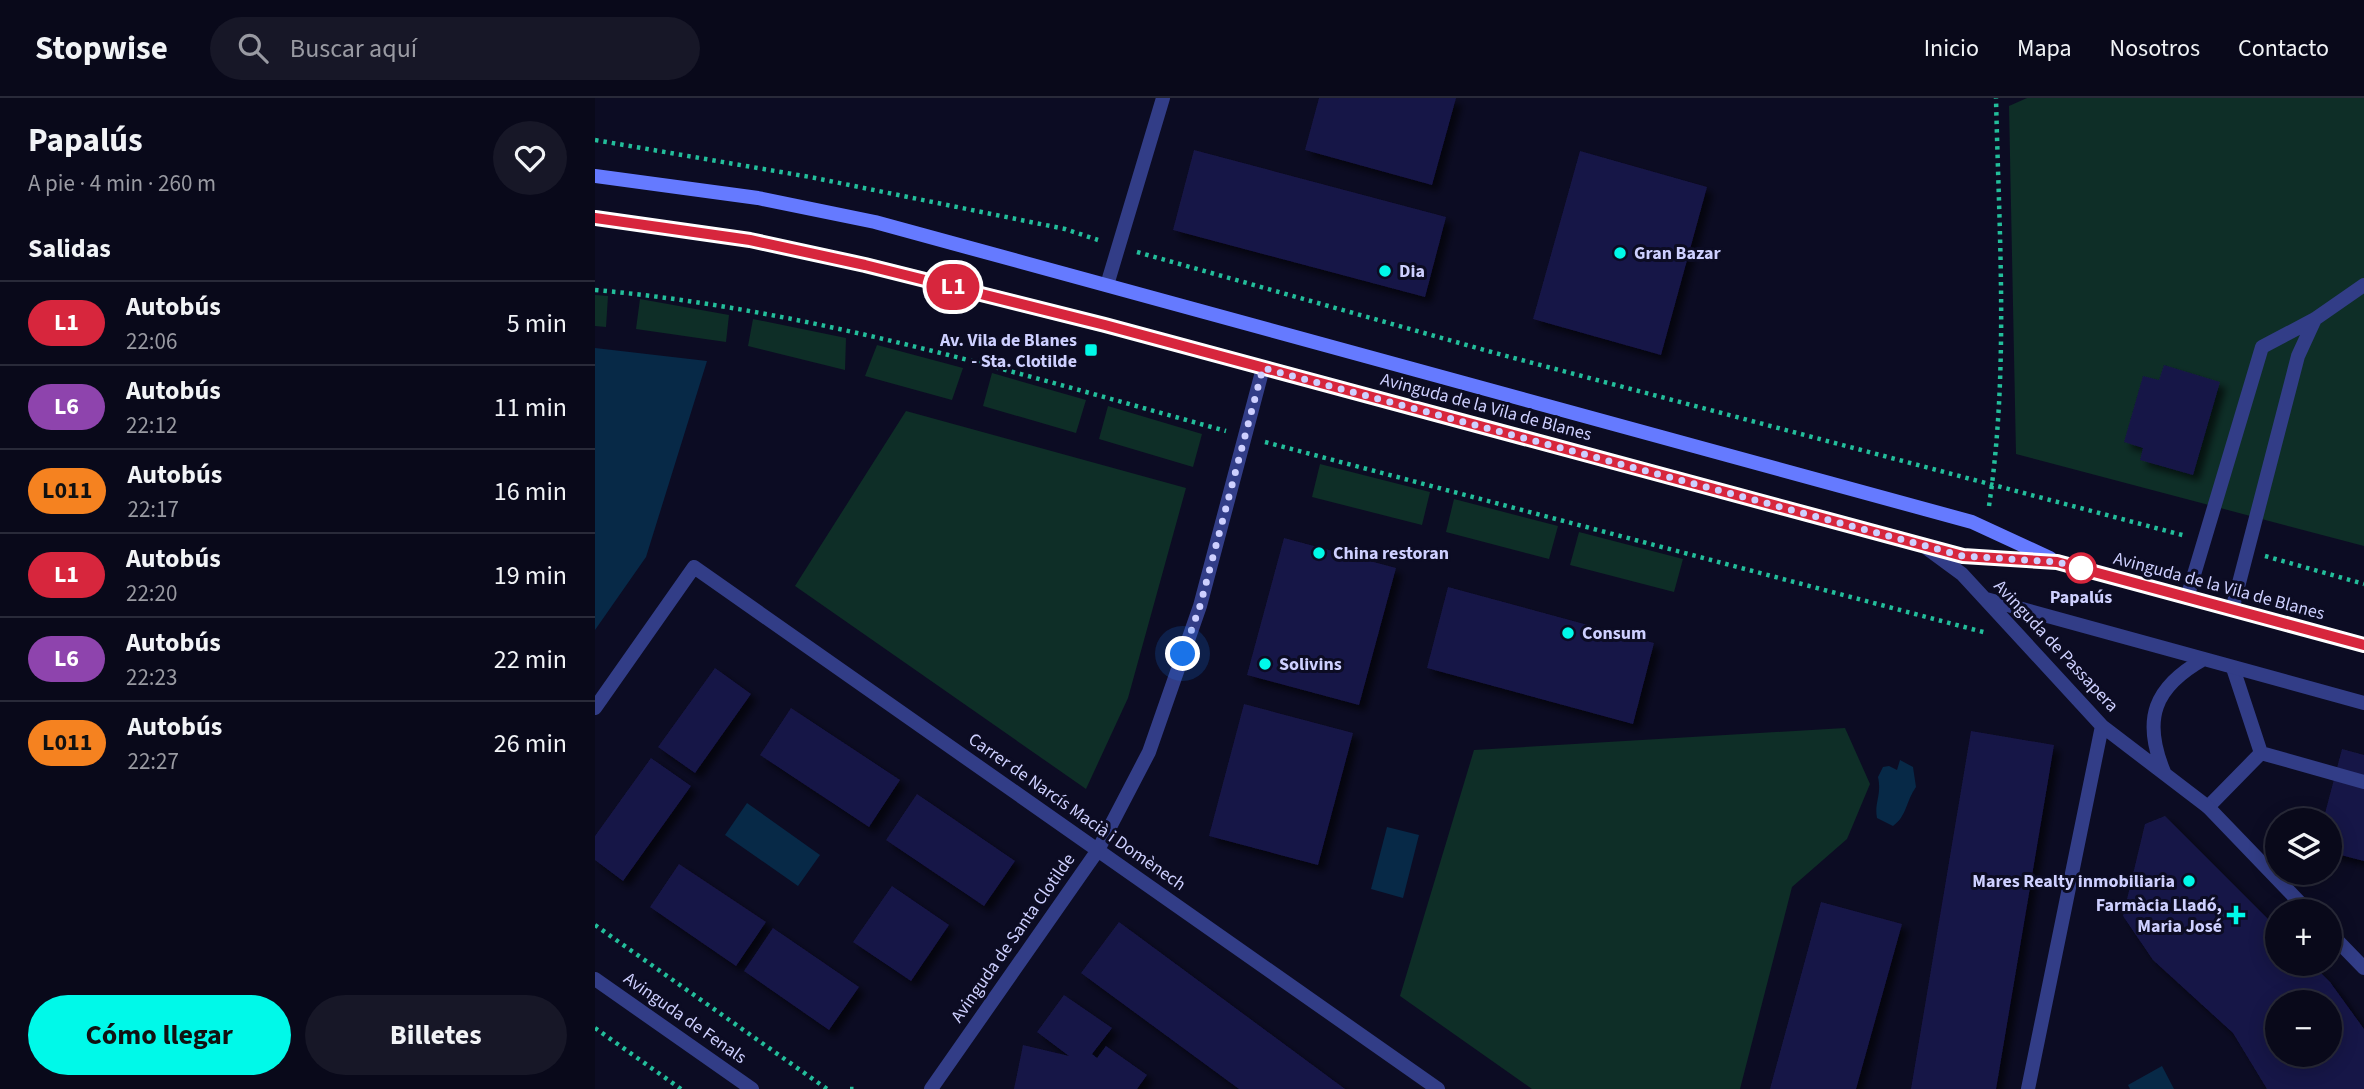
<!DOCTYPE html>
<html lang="es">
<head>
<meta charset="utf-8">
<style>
	:root { --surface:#09091a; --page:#171727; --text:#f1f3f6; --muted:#999aa2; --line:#292a39; --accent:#00f9e9 }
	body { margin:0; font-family:"Source Sans 3",sans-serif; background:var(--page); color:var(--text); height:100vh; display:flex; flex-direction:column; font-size:26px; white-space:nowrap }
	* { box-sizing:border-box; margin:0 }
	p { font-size:23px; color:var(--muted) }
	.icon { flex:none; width:38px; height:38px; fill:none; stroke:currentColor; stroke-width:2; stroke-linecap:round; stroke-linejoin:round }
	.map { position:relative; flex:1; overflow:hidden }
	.side { display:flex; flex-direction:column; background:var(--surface); width:595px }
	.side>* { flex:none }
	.badge { padding:0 14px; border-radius:23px; font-size:24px; line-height:46px }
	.controls { position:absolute; left:1670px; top:710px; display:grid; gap:14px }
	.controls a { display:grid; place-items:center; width:77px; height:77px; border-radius:50%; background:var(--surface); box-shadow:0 4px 18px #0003,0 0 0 2px var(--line); font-size:35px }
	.you { position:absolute; width:35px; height:35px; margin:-18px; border:5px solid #fff; border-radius:50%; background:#1a73e8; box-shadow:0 0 0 10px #1a73e833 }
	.map>.badge { position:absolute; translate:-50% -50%; box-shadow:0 0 0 4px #fff }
	h2 { padding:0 28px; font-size:26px; line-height:63px }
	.round { display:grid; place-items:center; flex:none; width:74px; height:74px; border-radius:37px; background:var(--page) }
	.head { display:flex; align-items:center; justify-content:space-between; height:119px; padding:0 28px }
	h1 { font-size:33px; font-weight:700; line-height:52px }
	.cta { display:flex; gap:14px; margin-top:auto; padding:14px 28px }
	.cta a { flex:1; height:80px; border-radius:42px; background:var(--accent); color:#111; font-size:28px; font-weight:700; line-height:80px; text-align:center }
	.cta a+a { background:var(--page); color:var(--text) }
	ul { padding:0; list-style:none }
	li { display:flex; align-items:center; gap:21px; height:84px; padding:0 28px; border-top:2px solid var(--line) }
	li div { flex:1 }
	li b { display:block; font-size:26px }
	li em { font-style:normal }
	li .badge { min-width:77px; font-weight:700; text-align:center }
	header { display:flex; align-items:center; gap:42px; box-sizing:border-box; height:98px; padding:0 35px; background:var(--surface); border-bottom:2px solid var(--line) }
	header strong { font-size:33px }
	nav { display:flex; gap:38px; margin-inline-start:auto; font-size:24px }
	.search { width:490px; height:63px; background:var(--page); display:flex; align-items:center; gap:18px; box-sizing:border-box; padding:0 24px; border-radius:38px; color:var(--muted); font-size:26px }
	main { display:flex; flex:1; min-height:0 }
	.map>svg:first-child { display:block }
	.green { fill:#0e2e27 }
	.water { fill:#072947 }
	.building { fill:#181646; fill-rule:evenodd; filter:url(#shadow) }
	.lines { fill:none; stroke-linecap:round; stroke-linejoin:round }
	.path { stroke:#23be9b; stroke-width:4.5; stroke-dasharray:3.5 5; stroke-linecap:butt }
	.service { stroke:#323d87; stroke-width:14 }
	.minor { stroke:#323d87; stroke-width:14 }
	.secondary { stroke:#657aff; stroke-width:14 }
	.line-casing { stroke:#fff; stroke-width:16 }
	.line { stroke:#d7263d; stroke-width:10 }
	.walk { stroke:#ced0ff; stroke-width:7; stroke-dasharray:0 12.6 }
	.poi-dot { fill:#00f9e9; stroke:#0c0c23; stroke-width:2.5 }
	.stop-dot { fill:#fff; stroke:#d7263d; stroke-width:3.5 }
	.labels { text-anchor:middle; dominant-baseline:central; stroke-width:6; stroke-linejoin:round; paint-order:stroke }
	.poi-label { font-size:18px; font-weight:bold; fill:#ced0ff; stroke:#0c0c23; text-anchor:start }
	.street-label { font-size:18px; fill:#ced0ff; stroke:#0c0c23 }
	.stop-label { font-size:18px; font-weight:bold; fill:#ced0ff; stroke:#0c0c23 }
</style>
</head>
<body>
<header>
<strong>Stopwise</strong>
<div class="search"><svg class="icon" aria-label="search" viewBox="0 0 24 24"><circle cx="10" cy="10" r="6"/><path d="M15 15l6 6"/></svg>Buscar aquí</div>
<nav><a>Inicio</a><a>Mapa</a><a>Nosotros</a><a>Contacto</a></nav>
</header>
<main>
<section class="side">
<div class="head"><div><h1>Papalús</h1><p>A pie · 4 min · 260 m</p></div><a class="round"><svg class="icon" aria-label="heart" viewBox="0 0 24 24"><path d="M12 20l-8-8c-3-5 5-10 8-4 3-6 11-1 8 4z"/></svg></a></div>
<h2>Salidas</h2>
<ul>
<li><span class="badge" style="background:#d7263d;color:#fff">L1</span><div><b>Autobús</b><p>22:06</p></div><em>5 min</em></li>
<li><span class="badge" style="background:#8e44ad;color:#fff">L6</span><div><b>Autobús</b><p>22:12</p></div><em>11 min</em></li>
<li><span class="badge" style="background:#f58220;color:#111">L011</span><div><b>Autobús</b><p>22:17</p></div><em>16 min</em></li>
<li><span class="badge" style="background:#d7263d;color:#fff">L1</span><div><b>Autobús</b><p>22:20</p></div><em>19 min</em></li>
<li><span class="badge" style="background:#8e44ad;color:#fff">L6</span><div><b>Autobús</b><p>22:23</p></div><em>22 min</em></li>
<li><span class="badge" style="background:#f58220;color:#111">L011</span><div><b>Autobús</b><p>22:27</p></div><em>26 min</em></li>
</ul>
<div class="cta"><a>Cómo llegar</a><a>Billetes</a></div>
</section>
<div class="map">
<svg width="1769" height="991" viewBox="0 0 1769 991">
	<defs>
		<filter id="shadow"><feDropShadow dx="6" dy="6" stdDeviation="3.5" flood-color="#0009"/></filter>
	</defs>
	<rect width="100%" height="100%" fill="#0c0c23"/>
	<path class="green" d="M1432,0H1769V448L1421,356L1414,8Z
		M0,197L13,198L11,229L0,228Z
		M45,201L134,217L131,244L41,231Z
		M158,221L251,240L250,272L153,248Z
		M282,247L368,270L357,302L270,278Z
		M397,275L491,302L481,335L388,308Z
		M513,308L607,336L598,369L504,341Z
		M311,313L591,390L533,600L491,691L200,488Z
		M725,366L835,394L827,427L717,399Z
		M859,401L963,428L954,461L851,434Z
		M984,434L1088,461L1079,494L975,467Z
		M1250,630L1275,686L1252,741L1197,789L1145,991H937L805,898L879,652Z"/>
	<path class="water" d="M0,250L112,263L51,459L0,532Z
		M1305,662L1318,669L1321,689C1311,703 1312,718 1298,728L1282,720C1279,705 1287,697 1283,679L1288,669L1294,668L1302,672Z
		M152,705L225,757L203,788L130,737Z
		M792,729L824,737L808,800L776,791Z
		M1567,968L1579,991H1535L1533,987Z"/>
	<path class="building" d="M724,0H861L837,87L710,52Z
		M599,52L851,119L830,199L578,132Z
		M985,53L1112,89L1066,257L938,221Z
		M1569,267L1625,284L1598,377L1545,362L1548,350L1529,344L1548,278L1564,282Z
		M689,440L801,470L764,607L652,577Z
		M853,489L1059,545L1038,626L832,570Z
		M120,570L156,596L100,675L63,649Z
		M649,606L758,635L723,767L614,738Z
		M196,610L305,682L274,729L165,657Z
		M1376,633L1459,647L1401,991H1316Z
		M1747,651L1769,657V763L1734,754V723H1728Z
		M56,660L96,688L28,783L0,762V738Z
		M322,696L420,763L389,808L291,742Z
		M1570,718L1682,830V866H1717L1735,884L1769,931V991H1672L1638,935L1558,862L1528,818L1550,726ZM1682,905H1734V957H1682Z
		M84,766L171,824L141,868L55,809Z
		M297,788L354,827L316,883L258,844Z
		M1226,804L1307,826L1261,991H1175Z
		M524,824L750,991H644L486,875Z
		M178,830L264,889L234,932L149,873Z
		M469,897L517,930L497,956L502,960L511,948L552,977L542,991H419L428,947L474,958L442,934Z"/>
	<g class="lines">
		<path class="path" d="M0,42L215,79L470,131L503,142
			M542,154L900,255L1591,438
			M0,192C215,211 424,276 631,333
			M670,344L1392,535
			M1394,408C1414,273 1404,136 1401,0
			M1670,458L1769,486
			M0,827L232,991
			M0,930L86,991
			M255,991H262"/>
		<path class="service" d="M1592,500L1667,249L1720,221L1769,187
			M1637,512L1703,258L1720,221
			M1638,570L1666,655
			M1613,709L1666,655L1769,684"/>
		<path class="minor" d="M512,187L568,0
			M1333,451L1367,476L1507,628L1613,709L1714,814
			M1391,501L1769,605
			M0,610L99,469L843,991
			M1569,674C1547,621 1559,589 1609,561
			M1734,834L1769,870
			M0,881L157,991
			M336,991L503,752L554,654L605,508L668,270
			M1433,991L1507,628"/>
		<path class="secondary" d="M0,78L163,100L280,124L1377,424L1455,460
			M0,120L155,142L270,167L510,227L1368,458L1462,464L1769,547"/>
	</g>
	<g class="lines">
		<defs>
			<path id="line" d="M0,120L155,142L270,167L510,227L1368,458L1462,464L1769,547"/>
		</defs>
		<use href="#line" class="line-casing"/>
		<use href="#line" class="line"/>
		<path class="walk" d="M588,556L605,508L668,270L1368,458L1462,464L1493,472L1486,470"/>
	</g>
	<g class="poi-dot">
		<circle cx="1025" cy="155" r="7"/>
		<circle cx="790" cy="173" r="7"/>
		<rect x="489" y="245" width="14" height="14" rx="3.5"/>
		<circle cx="724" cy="455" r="7"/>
		<circle cx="973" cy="535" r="7"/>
		<circle cx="670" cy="566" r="7"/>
		<circle cx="1594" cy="783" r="7"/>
		<path d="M1637.5 806.5h7v7h7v7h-7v7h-7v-7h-7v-7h7z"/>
	</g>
	<circle class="stop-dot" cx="1486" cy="470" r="14"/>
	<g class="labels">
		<g class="poi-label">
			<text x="1039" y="155">Gran Bazar</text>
			<text x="804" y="173">Dia</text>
			<text x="482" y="242" text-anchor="end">Av. Vila de Blanes<tspan x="482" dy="21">- Sta. Clotilde</tspan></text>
			<text x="738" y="455">China restoran</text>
			<text x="987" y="535">Consum</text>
			<text x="684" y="566">Solivins</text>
			<text x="1580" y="783" text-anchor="end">Mares Realty inmobiliaria</text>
			<text x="1627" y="807" text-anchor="end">Farmàcia Lladó,<tspan x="1627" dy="21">Maria José</tspan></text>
		</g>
		<g class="street-label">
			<text transform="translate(891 309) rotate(15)">Avinguda de la Vila de Blanes</text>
			<text transform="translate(1624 488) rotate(15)">Avinguda de la Vila de Blanes</text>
			<text transform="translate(1461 548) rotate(47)">Avinguda de Passapera</text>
			<text transform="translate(482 714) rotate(35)">Carrer de Narcís Macià i Domènech</text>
			<text transform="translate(418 840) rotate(-55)">Avinguda de Santa Clotilde</text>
			<text transform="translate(90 920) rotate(35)">Avinguda de Fenals</text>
		</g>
		<g class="stop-label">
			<text x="1486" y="499">Papalús</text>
		</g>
	</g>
</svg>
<div class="controls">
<a><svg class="icon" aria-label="layers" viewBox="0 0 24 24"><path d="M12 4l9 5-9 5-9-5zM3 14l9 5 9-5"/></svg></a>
<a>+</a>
<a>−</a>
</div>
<div class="you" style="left:588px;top:556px"></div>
<b class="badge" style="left:358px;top:189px;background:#d7263d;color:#fff">L1</b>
</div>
</main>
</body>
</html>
